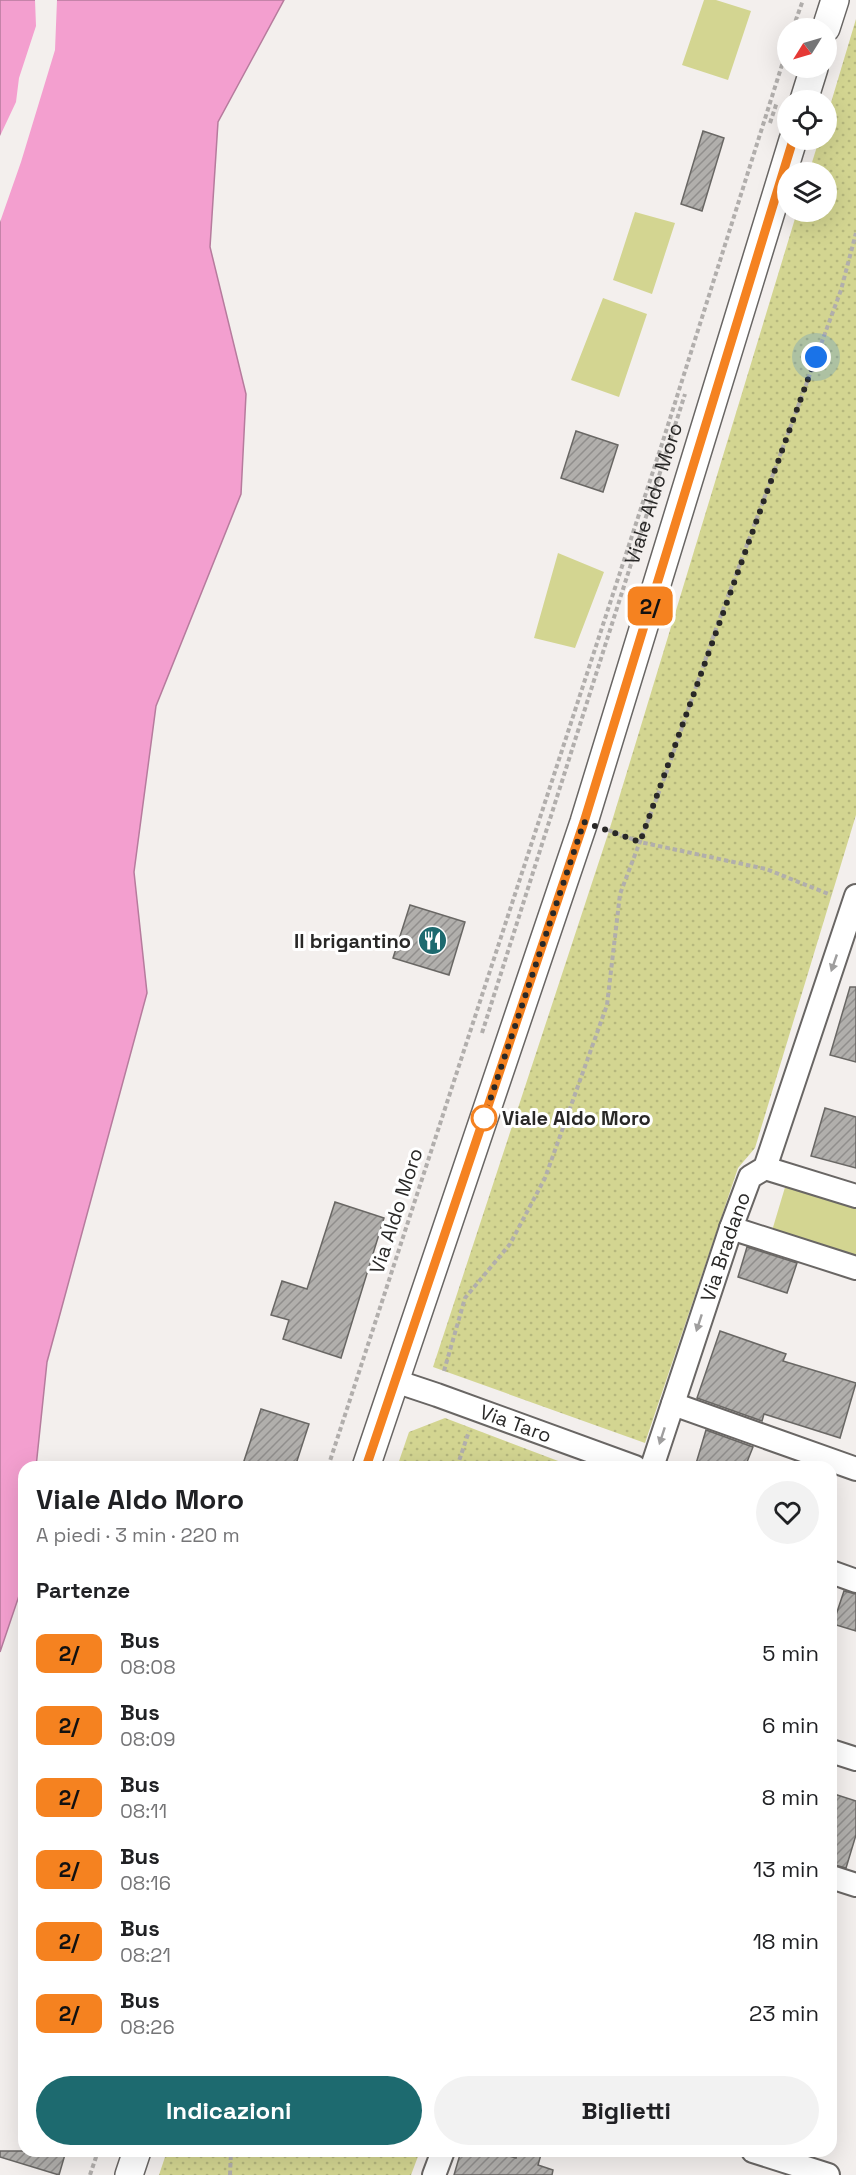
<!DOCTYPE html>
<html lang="it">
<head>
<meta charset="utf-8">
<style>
	:root { --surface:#fff; --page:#f2f2f2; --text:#202124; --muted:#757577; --accent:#1d6a6f }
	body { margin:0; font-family:"Space Grotesk",sans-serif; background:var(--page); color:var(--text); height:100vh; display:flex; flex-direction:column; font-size:22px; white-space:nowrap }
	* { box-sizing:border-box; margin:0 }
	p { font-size:20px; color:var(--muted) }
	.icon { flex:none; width:33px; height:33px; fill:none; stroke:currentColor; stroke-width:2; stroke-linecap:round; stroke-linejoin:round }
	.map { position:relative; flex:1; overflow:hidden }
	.panel { position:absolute; left:18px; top:1461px; width:819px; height:696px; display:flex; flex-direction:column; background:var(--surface); border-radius:18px; box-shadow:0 6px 24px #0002 }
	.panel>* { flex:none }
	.badge { padding:0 12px; border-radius:9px; font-size:21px; line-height:39px }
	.needle { width:39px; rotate:233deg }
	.tools { position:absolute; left:777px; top:18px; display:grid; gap:12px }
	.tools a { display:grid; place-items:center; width:60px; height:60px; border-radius:50%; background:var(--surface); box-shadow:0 6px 24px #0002; font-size:30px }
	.you { position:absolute; width:30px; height:30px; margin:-15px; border:4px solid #fff; border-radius:50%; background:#1a73e8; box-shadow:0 0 0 9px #1a73e833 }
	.map>.badge { position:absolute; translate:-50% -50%; box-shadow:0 0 0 3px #fff }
	h2 { padding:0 18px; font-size:22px; line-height:54px }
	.round { display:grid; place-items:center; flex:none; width:63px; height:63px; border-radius:32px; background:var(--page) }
	.head { display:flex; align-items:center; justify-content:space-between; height:102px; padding:0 18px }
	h1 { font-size:28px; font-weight:800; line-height:45px }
	.primary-button { display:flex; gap:12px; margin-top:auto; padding:12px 18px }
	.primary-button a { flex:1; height:69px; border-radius:36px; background:var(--accent); color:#fff; font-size:24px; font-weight:800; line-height:69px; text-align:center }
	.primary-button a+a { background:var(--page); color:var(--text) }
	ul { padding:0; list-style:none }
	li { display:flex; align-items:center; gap:18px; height:72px; padding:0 18px }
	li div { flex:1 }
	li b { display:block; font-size:22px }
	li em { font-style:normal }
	li .badge { min-width:66px; font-weight:700; text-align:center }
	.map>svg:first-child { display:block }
	.park { fill:url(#park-dots) }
	.pitch { fill:#d3d591 }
	.water { fill:#f39fcf; stroke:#b67b9d; stroke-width:1.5 }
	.pier { fill:#f3efed }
	.building { fill:url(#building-hatch); stroke:#696764; stroke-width:1.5 }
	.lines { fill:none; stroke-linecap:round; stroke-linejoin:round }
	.minor-casing { stroke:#696664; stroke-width:26 }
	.tertiary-casing { stroke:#696664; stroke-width:30 }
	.path { stroke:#b1aeac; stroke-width:4; stroke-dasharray:4.5 3; stroke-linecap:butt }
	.minor { stroke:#fff; stroke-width:22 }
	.tertiary { stroke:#fff; stroke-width:27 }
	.oneway { fill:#9f9e9e }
	.line-casing { stroke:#fff; stroke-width:14 }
	.line { stroke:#f58220; stroke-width:9 }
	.walk { stroke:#292827; stroke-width:6; stroke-dasharray:0 10.8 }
	.stop-dot { fill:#fff; stroke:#f58220; stroke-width:3 }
	.labels { text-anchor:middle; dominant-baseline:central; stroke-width:6; stroke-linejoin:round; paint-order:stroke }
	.street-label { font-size:20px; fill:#292827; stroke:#fff }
	.poi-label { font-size:20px; font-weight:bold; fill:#292827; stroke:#fff; text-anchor:end }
	.stop-label { font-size:20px; font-weight:bold; fill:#292827; stroke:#fff; text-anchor:start }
</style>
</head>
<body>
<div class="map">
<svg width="856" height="2175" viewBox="0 0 856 2175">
	<defs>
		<pattern id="park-dots" width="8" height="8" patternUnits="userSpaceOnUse" patternTransform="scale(1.5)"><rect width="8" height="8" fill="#d3d591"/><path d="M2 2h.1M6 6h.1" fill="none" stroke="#b5b77d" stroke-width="1.8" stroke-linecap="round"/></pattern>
		<pattern id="building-hatch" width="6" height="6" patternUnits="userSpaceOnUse" patternTransform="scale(1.5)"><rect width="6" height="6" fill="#b1afac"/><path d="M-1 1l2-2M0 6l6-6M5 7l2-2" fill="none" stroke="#908e8c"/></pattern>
	</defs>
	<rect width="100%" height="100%" fill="#f3efed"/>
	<path class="park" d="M856,19V815L755,1148L738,1168L645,1443L433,1367L609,831L797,212H826V172H809L819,140H826L827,116Z
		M445,1418L574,1467H397L409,1432Z
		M167,2151H420L411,2175H159Z"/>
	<path class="pitch" d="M704,0H716L751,11L728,80L682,65Z
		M635,212L675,223L652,294L613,280Z
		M603,298L647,314L619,397L571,380Z
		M558,553L604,572L575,648L534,638Z
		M786,1184L856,1207V1261L771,1234Z"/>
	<path class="water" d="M0,0H284L218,122L210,247L246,394L241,494L156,706L134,872L147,993L47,1362L36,1467H24V1581L0,1652Z"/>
	<path class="pier" d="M35,0H57L55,50L21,162L0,222V136L16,102L19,78L36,26Z"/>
	<path class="building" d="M703,131L724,138L702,211L681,204Z
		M576,431L618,445L603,492L561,478Z
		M410,905L465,922L449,975L393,958Z
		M850,987H856V1062L830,1055Z
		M825,1108L856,1117V1168L811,1156Z
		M335,1202L384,1218L341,1358L283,1339L289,1320L271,1315L282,1281L307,1289Z
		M747,1247L797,1263L787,1293L738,1277Z
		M720,1331L786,1354L783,1361L856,1383L840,1438L764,1414L762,1421L697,1398Z
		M261,1409L309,1424L295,1467H242Z
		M706,1430L753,1447L745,1467H695Z
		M844,1591L856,1594V1631L833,1624Z
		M831,1793L856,1801V1835L846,1868L831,1864Z
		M0,2151H66L59,2175L0,2157Z
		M461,2151H491L516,2158L518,2151H542L538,2165L553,2170L552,2175H454Z"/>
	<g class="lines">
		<defs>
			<g id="minor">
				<path d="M765,1168L856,1196"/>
				<path d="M731,1228L856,1268"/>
				<path id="s2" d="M395,1381L437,1395L635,1467"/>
				<path d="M673,1404L856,1469"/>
				<path id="s3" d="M652,1467L731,1228L750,1177L765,1168L856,896"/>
				<path d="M831,1572L856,1581"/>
				<path d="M831,1751L856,1759"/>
				<path d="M831,1877L856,1885"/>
				<path d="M753,2151L828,2175"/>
				<path d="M434,2175L443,2151"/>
			</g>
			<path id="tertiary" d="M826,28L835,0
				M804,100L814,68
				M366,1467L584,822L793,140
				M129,2175L137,2151"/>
		</defs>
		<use href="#minor" class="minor-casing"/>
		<use href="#tertiary" class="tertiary-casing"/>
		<g class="path">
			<path d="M793,28L803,0"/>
			<path d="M770,123L777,102"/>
			<path d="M608,830L640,842L766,869L831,895"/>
			<path id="s1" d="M482,1033L685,394"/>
			<path d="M444,1371L465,1298L510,1244L545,1178L607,1005L620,894L667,771L717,626L841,290L856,233"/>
			<path d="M328,1467L661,447L788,46"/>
			<path d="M457,1467L469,1431"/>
			<path d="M90,2175L98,2151"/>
			<path d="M230,2175L231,2151"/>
		</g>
		<use href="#minor" class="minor"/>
		<use href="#tertiary" class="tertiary"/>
	</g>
	<defs><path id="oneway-solid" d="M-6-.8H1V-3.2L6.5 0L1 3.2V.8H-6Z" transform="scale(1.5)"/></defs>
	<g class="oneway">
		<use href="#oneway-solid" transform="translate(834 963) rotate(109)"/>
		<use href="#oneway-solid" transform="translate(699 1323) rotate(108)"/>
		<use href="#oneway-solid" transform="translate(662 1436) rotate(108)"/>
	</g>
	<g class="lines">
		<defs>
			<path id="line" d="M366,1467L584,822L793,140"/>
		</defs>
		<use href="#line" class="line-casing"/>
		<use href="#line" class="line"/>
		<path class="walk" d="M484,1118L584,822L640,842L816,357"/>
	</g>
	<defs>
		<symbol id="restaurant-disc" viewBox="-11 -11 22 22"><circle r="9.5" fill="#1d6a6f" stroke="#fff"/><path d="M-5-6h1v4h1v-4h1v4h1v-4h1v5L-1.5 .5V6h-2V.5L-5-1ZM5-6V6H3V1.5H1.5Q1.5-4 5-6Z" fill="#fff"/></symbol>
	</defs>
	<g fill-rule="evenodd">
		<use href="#restaurant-disc" x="416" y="924" width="33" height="33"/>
	</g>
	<circle class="stop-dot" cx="484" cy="1118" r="12"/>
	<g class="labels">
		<g class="street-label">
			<text stroke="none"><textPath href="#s1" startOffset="566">Viale Aldo Moro</textPath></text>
			<text transform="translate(396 1211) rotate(-72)">Via Aldo Moro</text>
			<text stroke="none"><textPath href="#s3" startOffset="232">Via Bradano</textPath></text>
			<text stroke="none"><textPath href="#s2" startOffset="128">Via Taro</textPath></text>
		</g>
		<g class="poi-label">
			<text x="411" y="941">Il brigantino</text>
		</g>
		<g class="stop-label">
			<text x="502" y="1118">Viale Aldo Moro</text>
		</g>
	</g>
</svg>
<div class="tools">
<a><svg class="needle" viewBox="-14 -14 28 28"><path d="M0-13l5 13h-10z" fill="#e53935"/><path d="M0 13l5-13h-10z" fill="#757577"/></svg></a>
<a><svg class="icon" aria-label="locate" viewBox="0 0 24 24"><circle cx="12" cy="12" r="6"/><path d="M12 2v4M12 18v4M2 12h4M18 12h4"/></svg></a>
<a><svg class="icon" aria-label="layers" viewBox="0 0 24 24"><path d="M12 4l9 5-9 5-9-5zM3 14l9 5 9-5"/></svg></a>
</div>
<div class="you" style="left:816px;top:357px"></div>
<b class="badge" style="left:650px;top:606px;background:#f58220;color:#111">2/</b>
<section class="panel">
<div class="head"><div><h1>Viale Aldo Moro</h1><p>A piedi · 3 min · 220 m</p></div><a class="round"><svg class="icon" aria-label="heart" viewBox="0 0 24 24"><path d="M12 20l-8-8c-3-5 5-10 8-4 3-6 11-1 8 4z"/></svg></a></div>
<h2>Partenze</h2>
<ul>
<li><span class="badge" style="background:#f58220;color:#111">2/</span><div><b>Bus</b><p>08:08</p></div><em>5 min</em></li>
<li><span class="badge" style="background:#f58220;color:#111">2/</span><div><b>Bus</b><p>08:09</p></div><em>6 min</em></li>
<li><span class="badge" style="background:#f58220;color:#111">2/</span><div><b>Bus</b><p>08:11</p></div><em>8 min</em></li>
<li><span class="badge" style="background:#f58220;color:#111">2/</span><div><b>Bus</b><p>08:16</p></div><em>13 min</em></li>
<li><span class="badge" style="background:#f58220;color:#111">2/</span><div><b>Bus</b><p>08:21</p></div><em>18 min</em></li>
<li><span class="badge" style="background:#f58220;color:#111">2/</span><div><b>Bus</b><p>08:26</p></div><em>23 min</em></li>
</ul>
<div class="primary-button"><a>Indicazioni</a><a>Biglietti</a></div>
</section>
</div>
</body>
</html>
